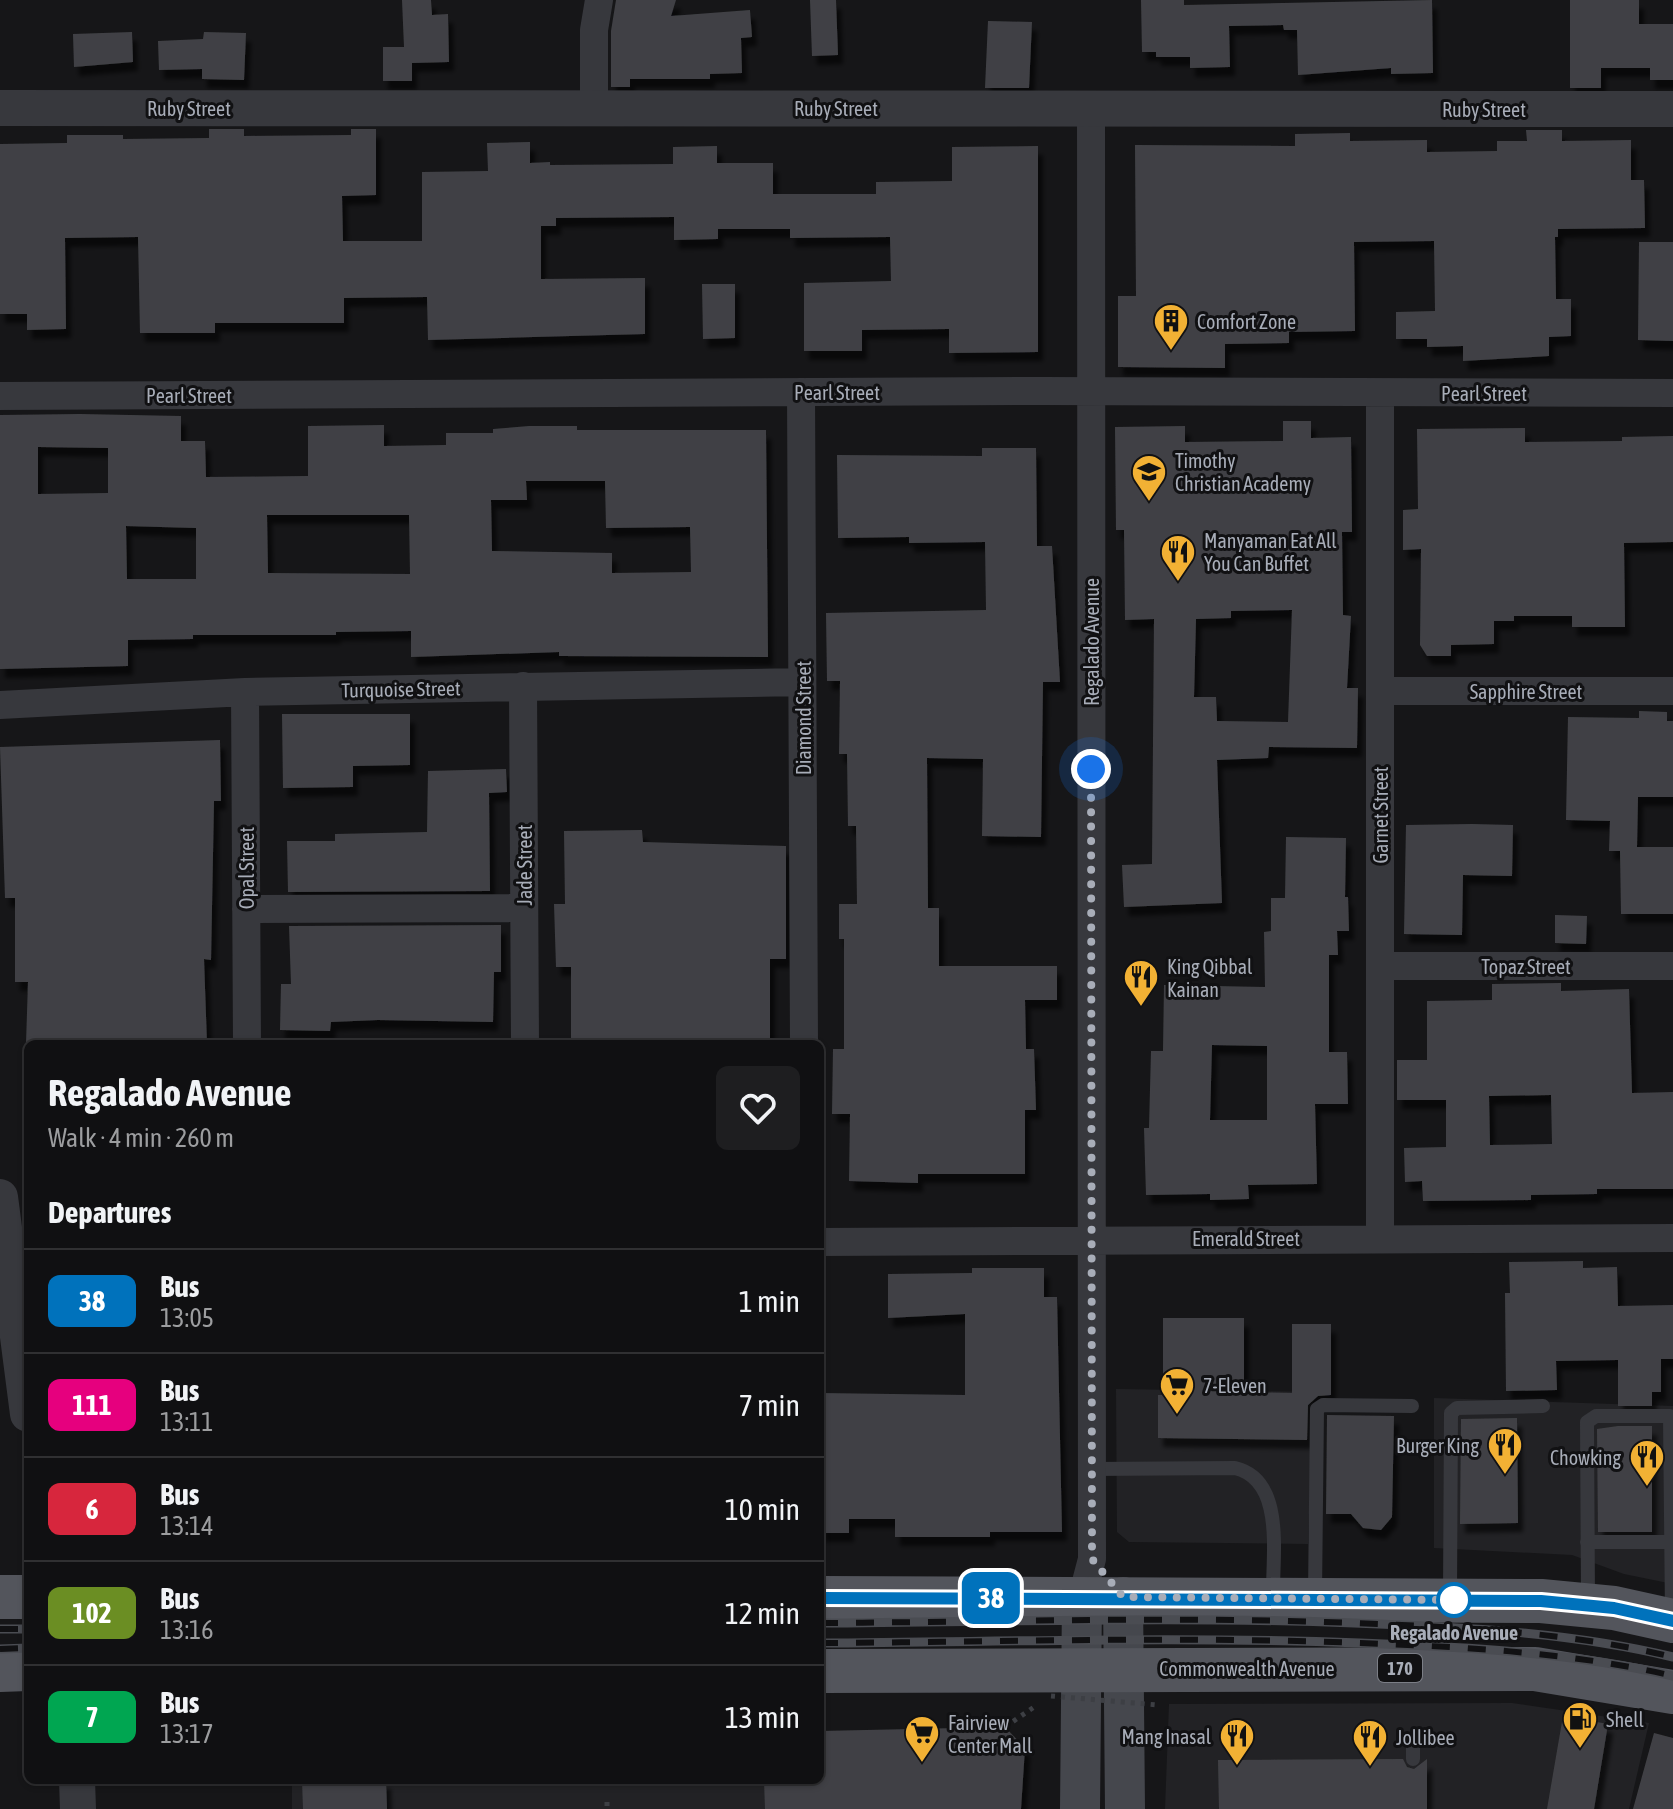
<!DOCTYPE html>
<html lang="en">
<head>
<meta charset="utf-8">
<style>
	:root { --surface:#101012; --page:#1e1e20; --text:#f1f3f6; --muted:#9c9d9f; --line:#303032 }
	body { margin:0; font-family:"Asap Condensed",sans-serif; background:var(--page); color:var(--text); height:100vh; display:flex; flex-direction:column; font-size:30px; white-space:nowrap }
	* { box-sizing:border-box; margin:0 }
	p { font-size:26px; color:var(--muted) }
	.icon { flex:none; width:44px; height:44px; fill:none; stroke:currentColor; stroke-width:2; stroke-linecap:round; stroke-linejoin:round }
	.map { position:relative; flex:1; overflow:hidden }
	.drawer { position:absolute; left:24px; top:1040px; width:800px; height:744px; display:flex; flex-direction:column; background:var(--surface); border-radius:12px; box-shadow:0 2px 6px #0004,0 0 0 2px var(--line) }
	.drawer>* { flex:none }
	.badge { padding:0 16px; border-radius:12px; font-size:28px; line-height:52px }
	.you { position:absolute; width:40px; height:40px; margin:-20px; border:6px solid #fff; border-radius:50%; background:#1a73e8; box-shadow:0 0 0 12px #1a73e833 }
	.map>.badge { position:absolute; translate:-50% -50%; box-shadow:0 0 0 4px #fff }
	h2 { padding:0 24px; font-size:30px; line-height:72px }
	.round { display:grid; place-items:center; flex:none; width:84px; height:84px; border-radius:12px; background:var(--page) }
	.headline { display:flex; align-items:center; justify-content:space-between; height:136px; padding:0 24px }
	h1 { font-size:38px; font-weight:700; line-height:60px }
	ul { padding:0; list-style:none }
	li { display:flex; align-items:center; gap:24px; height:104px; padding:0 24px; border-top:2px solid var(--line) }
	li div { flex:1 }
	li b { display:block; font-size:30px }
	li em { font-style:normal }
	li .badge { min-width:88px; font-weight:700; text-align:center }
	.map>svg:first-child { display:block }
	.built { fill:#222225 }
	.building { fill:#404145; fill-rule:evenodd; filter:url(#shadow) }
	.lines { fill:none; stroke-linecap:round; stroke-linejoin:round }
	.path { stroke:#3d3f44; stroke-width:5; stroke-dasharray:4 6; stroke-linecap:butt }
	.service { stroke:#37383d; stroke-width:14 }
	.minor { stroke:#37383d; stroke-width:28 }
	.tertiary { stroke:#37383d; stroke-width:36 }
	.secondary { stroke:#45474d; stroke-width:40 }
	.primary { stroke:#53555c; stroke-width:44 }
	.rail-casing { stroke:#4a4c52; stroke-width:9 }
	.rail { stroke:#111113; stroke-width:6; stroke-dasharray:18; stroke-linecap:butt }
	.path-bridge { stroke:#3d3f44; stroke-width:5; stroke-dasharray:4 6; stroke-linecap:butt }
	.line-casing { stroke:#fff; stroke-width:18 }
	.line { stroke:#0072bc; stroke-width:12 }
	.walk { stroke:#a8adb8; stroke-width:8; stroke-dasharray:0 14.4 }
	.stop-dot { fill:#fff; stroke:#0072bc; stroke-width:4 }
	.labels { text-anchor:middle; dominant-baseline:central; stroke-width:6; stroke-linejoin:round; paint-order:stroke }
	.shield { fill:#111113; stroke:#7b7e86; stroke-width:2 }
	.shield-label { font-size:18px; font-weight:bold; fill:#a8adb8 }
	.street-label { font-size:20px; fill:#a8adb8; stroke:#111113 }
	.poi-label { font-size:20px; fill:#a8adb8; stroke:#111113; text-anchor:start }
	.stop-label { font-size:20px; font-weight:bold; fill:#a8adb8; stroke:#111113 }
</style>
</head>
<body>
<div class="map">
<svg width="1673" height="1809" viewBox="0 0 1673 1809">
	<defs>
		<filter id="shadow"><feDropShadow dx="5" dy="9" stdDeviation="2" flood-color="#0009"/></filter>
	</defs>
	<rect width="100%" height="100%" fill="#161618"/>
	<path class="built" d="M1116,1389L1313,1392L1308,1544L1129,1542L1117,1532Z
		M1434,1398L1673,1406V1584L1624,1574L1572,1555L1434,1548Z
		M1512,1703L1649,1723L1629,1809H1165L1169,1704Z
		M292,1780H808V1809H292Z"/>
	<path class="building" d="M402,0H431L432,15L448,14L449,62L412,63V81H383V47H404Z
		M616,0H676L671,16L750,10L752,37L741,38L742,73L710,74V79H630V87H611V31Z
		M810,0H836L838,55L812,56Z
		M1141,0H1184V5L1432,0L1433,73L1391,74V68L1298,75L1297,30H1284L1283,25L1229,26L1230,67L1190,68V57H1156V52H1142Z
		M1570,0H1639V24H1673V80H1650V68H1601V88H1570Z
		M988,21L1032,22L1029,88H985Z
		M132,32L133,62L74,67L73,34Z
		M204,32L246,33L244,80L202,79V69L159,70L158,41L203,39Z
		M209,129H244V136L351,135V129H376V195L342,196L343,241H422V172L488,171L487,143L530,142V163L550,162V165L673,164V147L717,146V163H773V194H876V182L952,181V147L1038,146V352L949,353V329L862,330V351H804V283L891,281L890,237L790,238V229H718V239L674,240V217L556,218V226H541V279L645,278V334L428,340L427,297L344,298V323H215V333H140L138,237L65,238L66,329L27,330V314H0V144L67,143V135H123V139L209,138Z
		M1526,130H1562V141L1631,140V180H1644L1645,228L1558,229V237H1555L1556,299H1571V336L1549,337V356L1463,361V346L1427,347V339H1396V312L1435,311L1434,241L1354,242L1355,331L1289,332V343L1225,344V368L1118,367V296H1136L1135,145L1295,146V134L1350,133V141L1427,140V152L1497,151V141H1527Z
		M1639,242H1673V341L1638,340Z
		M702,284H735V338L703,339Z
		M80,414L181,416V441H205L206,477L308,476V426L384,425V446L446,445V433H493V429L529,426H577V430H766L768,657L559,656V652L411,657V631L336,632V635H193V639L128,640V666L0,669V415ZM38,447L108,448V493L38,494ZM526,481H605L606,528L690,527L691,572L612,573V553L492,551L491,500H527ZM267,515H409L410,574L268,573ZM126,526L196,528V579H127Z
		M1283,421H1311V438L1351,437L1352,532H1342L1343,615L1351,616L1347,688H1358L1357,748L1269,747L1268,758L1217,760L1222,903L1124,907L1122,865L1152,864L1154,619L1125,620L1124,530H1116L1115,427L1185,426V442L1283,441ZM1292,610L1288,722L1217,721L1216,697H1194L1196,619L1231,618V611Z
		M1525,428V442L1622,441V437L1673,436V542L1624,543L1625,627H1572V616H1514V621H1494V644L1451,645V656H1427L1420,645L1421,549L1403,550V510L1418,509L1417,429Z
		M982,448H1036L1037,546H1052L1060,682H1043L1041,837L982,836L983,759L927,758L928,908H939V966H1057V1000H1025L1026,1049H1034L1036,1110H1025V1174H918V1183L849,1181L850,1114H832L833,1049H844V939H839V904H857L856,826H848L847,754H839L840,681H827L826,613L986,610L985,542L909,543V537L838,538L837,455L982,456Z
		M1639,711L1667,712V721H1673V797H1638L1637,847H1673V914H1621L1620,851H1609L1610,821L1566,820L1568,717L1639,718Z
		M282,714H410V765L353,766V787L283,788Z
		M220,740L221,801H214L211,960L204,959L207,1044H26L28,982H15V898H5L0,747Z
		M506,769L507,792L489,793L490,891L288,892L287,841H335V834L427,832L428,771Z
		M1472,824L1513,825L1512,876L1463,875L1462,935L1404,934L1406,825Z
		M642,830L643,842L786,846V959H770V1044H571V967H556L554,904H565L564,831Z
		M1286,837L1346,838L1345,897H1348L1349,931H1337L1338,955H1329V1052H1347L1348,1104H1315L1317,1184L1248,1185L1249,1199L1210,1200V1194L1146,1195L1144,1128H1149L1151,1051H1163L1164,985L1265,987L1264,932L1271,931V898H1285ZM1212,1045L1267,1046V1120H1210Z
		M1555,915L1587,916L1586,944L1555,943Z
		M501,925V972H494L493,1022L378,1020L331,1022L330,1031L280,1030L281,984H291L289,926Z
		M1561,983V991L1629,989L1632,1093L1673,1092V1189H1597V1194L1531,1195V1200L1423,1201L1422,1181L1405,1182L1404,1148L1446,1147V1100H1397V1060H1427V1001L1492,1000V984ZM1551,1095L1552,1144L1490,1145L1489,1096Z
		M1583,1261V1268L1617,1267L1618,1306L1673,1305V1359H1661V1392H1652V1406H1618V1360L1556,1361L1557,1390L1506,1391L1505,1293H1510L1509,1262Z
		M972,1268H1044V1297H1057L1062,1532H990V1537H895V1519H849V1533H820V1393L965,1395V1314L888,1318V1274L972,1273Z
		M1163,1318H1244V1392L1292,1393V1324H1331V1395L1318,1396L1308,1405L1307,1440L1158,1438V1395H1163Z
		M1327,1415L1394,1416L1392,1517L1381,1530L1363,1528L1351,1514H1326Z
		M1517,1418L1518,1523L1460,1524L1461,1419Z
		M1618,1426H1652V1532H1598L1597,1429Z
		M1563,1716L1608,1724L1594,1809H1547Z
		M1005,1727L1025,1748L1021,1809H765L764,1780H820V1731Z
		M1654,1733L1673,1738V1809H1633Z
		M1403,1759L1407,1767L1414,1769L1427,1759V1809H1219L1218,1760Z
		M302,1780H386L387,1809H303Z"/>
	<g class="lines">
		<path class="path" d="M1005,1727L1034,1707
			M607,1802V1809"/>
		<path class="service" d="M1092,1469L1235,1468C1286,1480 1272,1557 1273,1597
			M1587,1542H1671
			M1450,1594L1451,1413L1457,1408L1543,1406
			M1315,1595L1317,1409L1323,1405L1412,1406
			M1588,1600L1587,1422L1596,1416H1670L1672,1616
			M1413,1744V1759"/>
		<path class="minor" d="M594,108V30L599,0
			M801,392L804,1044
			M1380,393V1238
			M0,396L1041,391L1673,393
			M523,686L525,1044
			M1380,691H1673
			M245,692L247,1044
			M0,705L245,692L802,682
			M246,909L524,908
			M1380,966H1673
			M820,1242L1673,1238
			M1082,1597L1092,1559L1091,109"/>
		<path class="tertiary" d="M0,108L1673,109
			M0,1197L28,1414
			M77,1780L78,1809"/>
		<path class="secondary" d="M1123,1597L1125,1809
			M1080,1809L1082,1597"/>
		<path class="primary" d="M0,1597H28
			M820,1598L1541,1601L1614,1608L1673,1621
			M0,1670L28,1669
			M820,1671L1535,1669L1673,1692"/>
		<defs>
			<path id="rail" d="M820,1623C998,1622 1176,1616 1354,1623C1460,1627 1569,1632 1673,1657
				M0,1629H28
				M820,1643C1000,1642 1180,1636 1360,1643C1464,1647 1571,1652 1673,1676
				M0,1649L28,1648"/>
		</defs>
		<use href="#rail" class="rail-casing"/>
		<use href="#rail" class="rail"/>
		<path class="path-bridge" d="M1051,1696L1158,1705"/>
	</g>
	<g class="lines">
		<defs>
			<path id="line" d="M820,1598L1541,1601L1614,1608L1673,1621"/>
		</defs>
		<use href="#line" class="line-casing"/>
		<use href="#line" class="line"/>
		<path class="walk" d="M1091,769L1092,1559L1123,1597L1454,1600"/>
	</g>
	<defs>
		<symbol id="building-pin" viewBox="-11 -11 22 30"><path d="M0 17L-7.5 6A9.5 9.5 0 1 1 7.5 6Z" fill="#f2b134" stroke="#111113"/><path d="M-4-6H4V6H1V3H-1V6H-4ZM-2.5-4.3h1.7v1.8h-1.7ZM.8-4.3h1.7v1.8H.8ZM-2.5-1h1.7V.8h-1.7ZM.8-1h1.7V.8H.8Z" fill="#111"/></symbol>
		<symbol id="school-pin" viewBox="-11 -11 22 30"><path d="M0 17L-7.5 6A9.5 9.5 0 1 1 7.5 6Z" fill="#f2b134" stroke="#111113"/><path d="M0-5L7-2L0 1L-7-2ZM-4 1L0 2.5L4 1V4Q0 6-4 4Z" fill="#111"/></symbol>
		<symbol id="restaurant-pin" viewBox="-11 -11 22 30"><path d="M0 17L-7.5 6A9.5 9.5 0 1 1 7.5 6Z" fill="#f2b134" stroke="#111113"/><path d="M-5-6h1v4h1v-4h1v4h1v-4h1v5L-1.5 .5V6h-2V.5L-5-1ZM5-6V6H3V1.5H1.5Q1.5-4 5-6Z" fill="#111"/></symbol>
		<symbol id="supermarket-pin" viewBox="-11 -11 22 30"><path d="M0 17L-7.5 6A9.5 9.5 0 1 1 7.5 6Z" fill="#f2b134" stroke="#111113"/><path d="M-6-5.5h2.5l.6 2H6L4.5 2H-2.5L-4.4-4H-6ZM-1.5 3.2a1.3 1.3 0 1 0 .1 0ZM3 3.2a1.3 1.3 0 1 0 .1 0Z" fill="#111"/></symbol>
		<symbol id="fuel-pin" viewBox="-11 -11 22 30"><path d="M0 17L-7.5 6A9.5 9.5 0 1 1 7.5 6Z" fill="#f2b134" stroke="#111113"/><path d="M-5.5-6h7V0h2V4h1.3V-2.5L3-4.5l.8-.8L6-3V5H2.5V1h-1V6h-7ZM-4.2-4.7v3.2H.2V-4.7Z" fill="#111"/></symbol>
	</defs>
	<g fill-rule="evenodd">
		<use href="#building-pin" x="1151" y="301" width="40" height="54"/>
		<use href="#school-pin" x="1129" y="452" width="40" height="54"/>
		<use href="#restaurant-pin" x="1158" y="532" width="40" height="54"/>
		<use href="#restaurant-pin" x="1121" y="957" width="40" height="54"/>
		<use href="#supermarket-pin" x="1157" y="1365" width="40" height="54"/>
		<use href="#restaurant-pin" x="1485" y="1425" width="40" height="54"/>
		<use href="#restaurant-pin" x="1627" y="1437" width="40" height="54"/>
		<use href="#fuel-pin" x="1560" y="1699" width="40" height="54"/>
		<use href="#supermarket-pin" x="902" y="1713" width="40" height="54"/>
		<use href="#restaurant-pin" x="1217" y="1716" width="40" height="54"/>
		<use href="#restaurant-pin" x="1350" y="1717" width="40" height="54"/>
	</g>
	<circle class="stop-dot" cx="1454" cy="1600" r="16"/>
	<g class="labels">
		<rect class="shield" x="1378" y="1654" width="44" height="28" rx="6"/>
		<g class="shield-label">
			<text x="1400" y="1668">170</text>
		</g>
		<g class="street-label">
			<text x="189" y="108">Ruby Street</text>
			<text x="836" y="108">Ruby Street</text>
			<text x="1484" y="109">Ruby Street</text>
			<text x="837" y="392">Pearl Street</text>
			<text x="1484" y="393">Pearl Street</text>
			<text x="189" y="395">Pearl Street</text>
			<text transform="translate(1091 642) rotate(-90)">Regalado Avenue</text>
			<text transform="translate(401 689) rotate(-1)">Turquoise Street</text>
			<text x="1526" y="691">Sapphire Street</text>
			<text transform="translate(803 718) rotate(-90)">Diamond Street</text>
			<text transform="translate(1380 815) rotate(-90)">Garnet Street</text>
			<text transform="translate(524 865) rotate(-90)">Jade Street</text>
			<text transform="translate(246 868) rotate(-90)">Opal Street</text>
			<text x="1526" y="966">Topaz Street</text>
			<text x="1246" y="1238">Emerald Street</text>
			<text x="1247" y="1668">Commonwealth Avenue</text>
		</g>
		<g class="poi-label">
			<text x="1197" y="321">Comfort Zone</text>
			<text x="1175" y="460">Timothy<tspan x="1175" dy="23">Christian Academy</tspan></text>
			<text x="1204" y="540">Manyaman Eat All<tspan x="1204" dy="23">You Can Buffet</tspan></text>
			<text x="1167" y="966">King Qibbal<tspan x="1167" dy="23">Kainan</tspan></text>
			<text x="1203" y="1385">7-Eleven</text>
			<text x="1479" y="1445" text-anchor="end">Burger King</text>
			<text x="1621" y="1457" text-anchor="end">Chowking</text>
			<text x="1606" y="1719">Shell</text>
			<text x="948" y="1722">Fairview<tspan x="948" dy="23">Center Mall</tspan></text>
			<text x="1211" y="1736" text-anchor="end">Mang Inasal</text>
			<text x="1396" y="1737">Jollibee</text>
		</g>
		<g class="stop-label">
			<text x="1454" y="1632">Regalado Avenue</text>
		</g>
	</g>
</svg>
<div class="you" style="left:1091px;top:769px"></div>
<b class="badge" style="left:991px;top:1598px;background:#0072bc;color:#fff">38</b>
<section class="drawer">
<div class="headline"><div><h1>Regalado Avenue</h1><p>Walk · 4 min · 260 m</p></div><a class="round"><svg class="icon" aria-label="heart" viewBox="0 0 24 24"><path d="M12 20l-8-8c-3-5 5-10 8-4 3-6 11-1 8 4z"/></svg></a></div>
<h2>Departures</h2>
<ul>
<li><span class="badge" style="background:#0072bc;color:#fff">38</span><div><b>Bus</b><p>13:05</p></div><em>1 min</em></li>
<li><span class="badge" style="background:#e6007e;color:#fff">111</span><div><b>Bus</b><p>13:11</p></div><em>7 min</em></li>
<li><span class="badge" style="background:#d7263d;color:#fff">6</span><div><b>Bus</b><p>13:14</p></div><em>10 min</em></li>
<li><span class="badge" style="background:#6b8e23;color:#fff">102</span><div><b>Bus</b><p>13:16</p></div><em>12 min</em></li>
<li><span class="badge" style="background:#00a651;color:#fff">7</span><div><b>Bus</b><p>13:17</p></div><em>13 min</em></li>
</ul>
</section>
</div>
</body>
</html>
